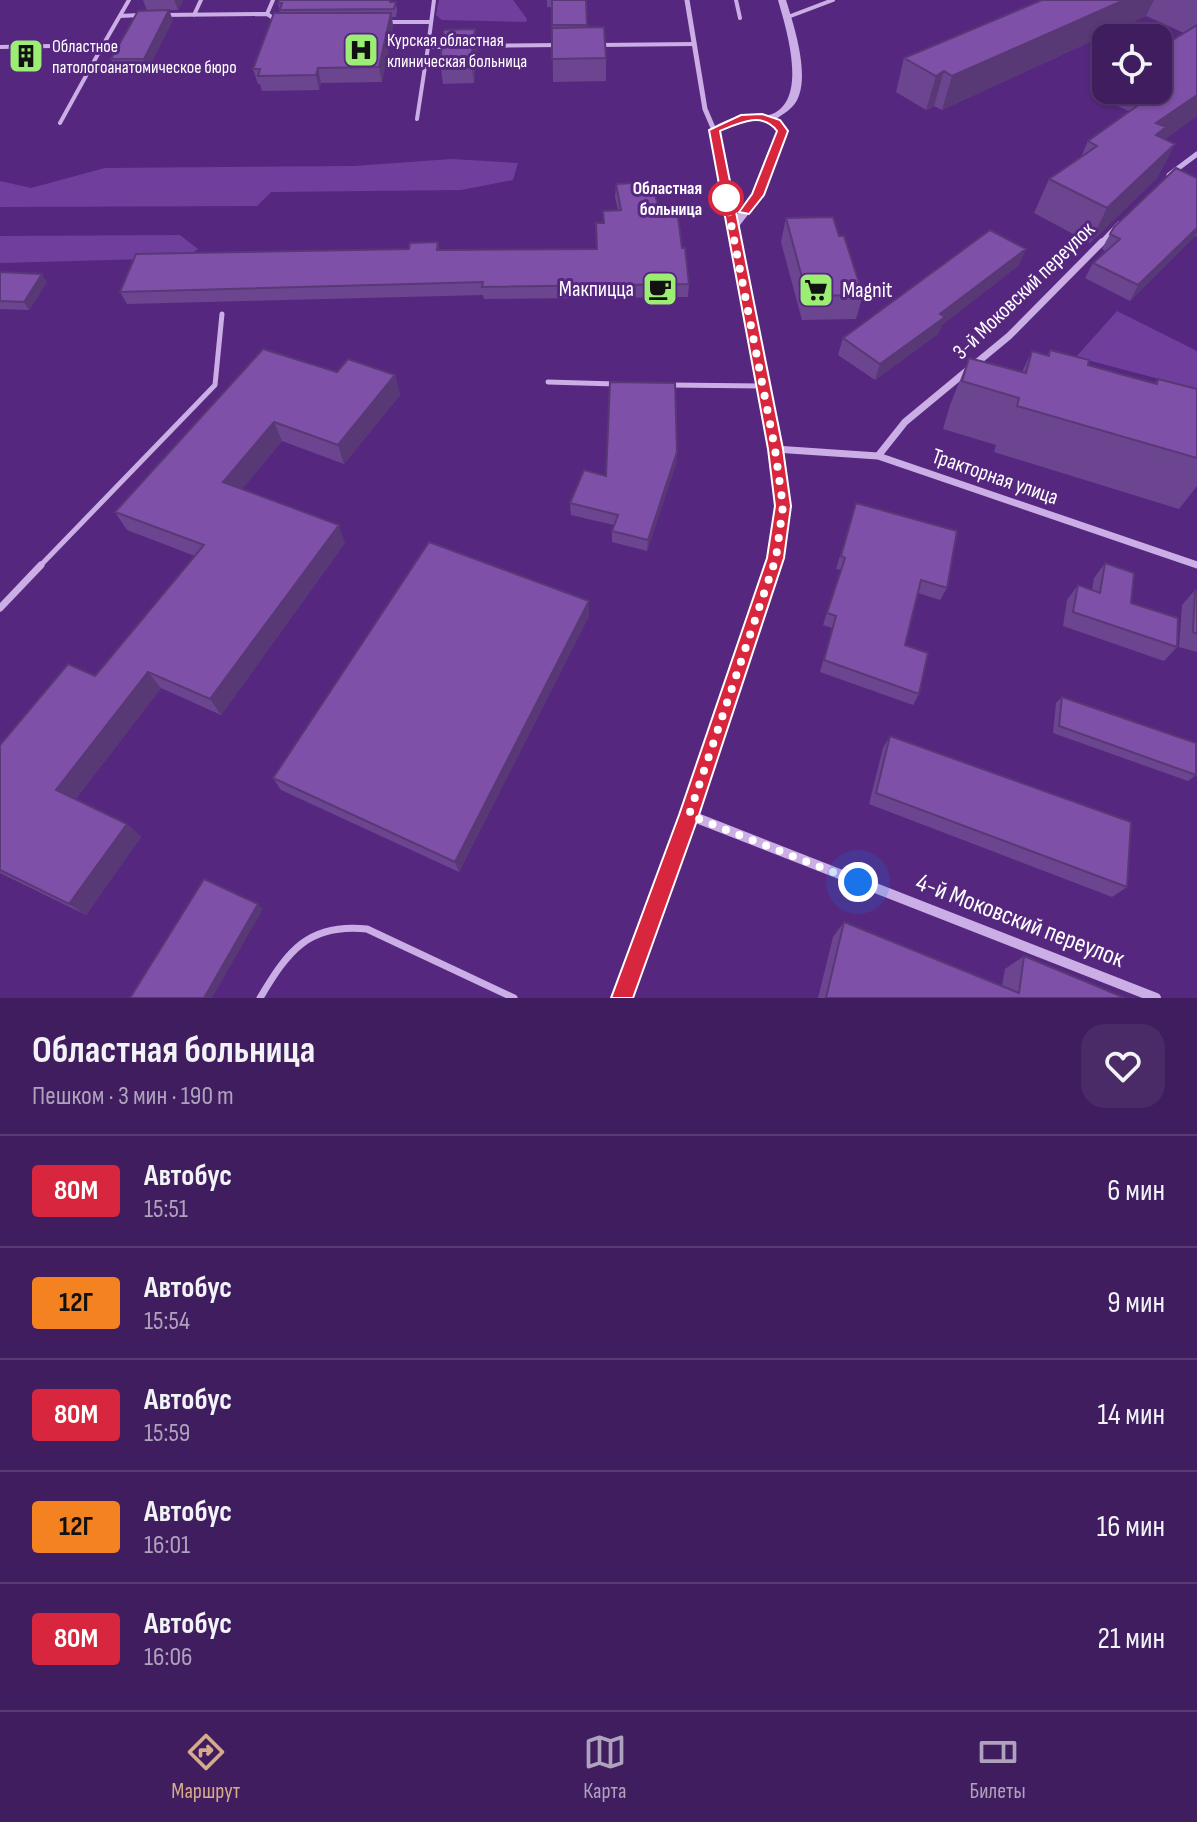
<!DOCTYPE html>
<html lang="ru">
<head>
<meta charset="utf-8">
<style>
	:root { --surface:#401d5f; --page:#4b2a68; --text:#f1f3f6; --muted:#aea2bd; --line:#593b74; --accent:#d6ab8b }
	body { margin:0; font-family:"Sofia Sans Condensed",sans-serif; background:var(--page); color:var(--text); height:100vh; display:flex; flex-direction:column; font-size:30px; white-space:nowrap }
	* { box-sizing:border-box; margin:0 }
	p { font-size:26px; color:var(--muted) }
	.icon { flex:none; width:44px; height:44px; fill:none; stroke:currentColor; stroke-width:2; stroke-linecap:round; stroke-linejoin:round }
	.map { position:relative; height:998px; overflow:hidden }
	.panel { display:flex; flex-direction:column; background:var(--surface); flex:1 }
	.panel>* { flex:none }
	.badge { padding:0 16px; border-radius:6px; font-size:28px; line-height:52px }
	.buttons { position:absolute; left:1092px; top:24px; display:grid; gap:16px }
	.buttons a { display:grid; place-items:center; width:80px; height:80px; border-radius:16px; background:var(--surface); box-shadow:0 2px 6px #0004,0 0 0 2px var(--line); font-size:40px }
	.you { position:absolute; width:40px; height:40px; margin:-20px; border:6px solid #fff; border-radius:50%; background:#1a73e8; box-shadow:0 0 0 12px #1a73e833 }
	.map>.badge { position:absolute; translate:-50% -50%; box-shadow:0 0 0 4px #fff }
	.round { display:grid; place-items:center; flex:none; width:84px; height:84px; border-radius:24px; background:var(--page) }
	.head { display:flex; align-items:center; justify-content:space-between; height:136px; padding:0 32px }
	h1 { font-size:38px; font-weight:700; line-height:60px }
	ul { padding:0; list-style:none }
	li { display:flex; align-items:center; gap:24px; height:112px; padding:0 32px; border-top:2px solid var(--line) }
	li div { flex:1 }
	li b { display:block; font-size:30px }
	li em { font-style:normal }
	li .badge { min-width:88px; font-weight:700; text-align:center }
	.tab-bar { display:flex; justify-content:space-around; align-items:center; height:112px; border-top:2px solid var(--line); background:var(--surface); font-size:22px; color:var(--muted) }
	.tab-bar a { display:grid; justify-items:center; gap:4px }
	.tab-bar .current { color:var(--accent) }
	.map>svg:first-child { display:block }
	.green { fill:#703f9e }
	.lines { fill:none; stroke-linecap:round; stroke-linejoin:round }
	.service-far2 { stroke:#caaee5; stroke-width:4 }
	.service-far1 { stroke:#caaee5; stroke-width:5 }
	.service { stroke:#caaee5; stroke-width:7 }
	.minor-far2 { stroke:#caaee5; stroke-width:5 }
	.minor-far1 { stroke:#caaee5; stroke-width:7 }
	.minor { stroke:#caaee5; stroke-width:10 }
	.tertiary { fill:#caaee5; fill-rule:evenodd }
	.wall { fill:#6c4590 }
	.shaded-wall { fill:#583875 }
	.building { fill:#7e50a7; stroke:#583875; stroke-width:2 }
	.line { fill:#d7263d; stroke:#fff; stroke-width:2 }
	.walk { stroke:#fff; stroke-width:8; stroke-dasharray:0 14.4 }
	.stop-dot { fill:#fff; stroke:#d7263d; stroke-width:4 }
	.labels { text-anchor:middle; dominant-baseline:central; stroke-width:6; stroke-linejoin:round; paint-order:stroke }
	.far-poi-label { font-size:18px; fill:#fff; stroke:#56277f; text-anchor:start }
	.far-stop-label { font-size:18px; font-weight:bold; fill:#fff; stroke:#56277f; text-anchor:end }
	.poi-label { font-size:22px; fill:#fff; stroke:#56277f; text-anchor:end }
	.street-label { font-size:22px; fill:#fff; stroke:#56277f }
	.near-street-label { font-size:26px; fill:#fff; stroke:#56277f }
</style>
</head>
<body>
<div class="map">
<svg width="1197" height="998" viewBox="0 0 1197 998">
	<rect width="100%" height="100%" fill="#56277f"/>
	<path class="green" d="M439,0H513L527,19L526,22L442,20L436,15Z
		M452,159L518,163L513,180L461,190L271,192L257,206L0,207V181L31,188L105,168L354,166Z
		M180,235L198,249L186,258L0,263V236Z
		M1117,311L1197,351V389L1076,357Z"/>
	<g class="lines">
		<path class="service-far2" d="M736,0L740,18
			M267,14L273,0
			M163,15L267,14L278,21
			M194,15L201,0
			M120,16L140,15
			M788,17L833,0
			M384,22H430
			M103,45L129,0
			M599,45L694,44
			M471,46L560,45
			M0,47L103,45L60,123
			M428,47L434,0
			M417,119L428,47H448"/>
		<path class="service-far1" d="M548,382L615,384
			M670,385L762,386
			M39,567L215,385L222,314"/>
		<path class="service" d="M0,608L41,565
			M260,998C288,951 308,923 367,929L514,998"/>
		<path class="minor-far2" d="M687,0L705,109L714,130
			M1169,175L1197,154
			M1100,244L1119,224"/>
		<path class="minor-far1" d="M775,449L878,456L1197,565
			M878,456L905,422L1009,336L1102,242"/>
		<path class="minor" d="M689,815L1156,998"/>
		<path class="tertiary" d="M778,0H786C794,26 811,77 796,102C791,110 783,114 776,119L786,127L787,136L763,195L737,229L782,449L790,506L783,558L698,815L632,998H612L680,815L769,558L776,506L768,449L709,130C721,121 741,114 756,114C759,114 767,116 769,115C810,103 786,28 778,0ZM748,121H763L776,128L777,136L753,194L735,217L719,131Z"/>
	</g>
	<path class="wall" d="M143,0H183L178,10L147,11Z
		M547,0H586L587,28L606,58V81L553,82L552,7H547Z
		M1042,0H1197V116L1165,139L1175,144L1157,178L1090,243L1034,213L1049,179L1081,157L1088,141L1129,111L1111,103L1117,90H1158V49L1184,33L1146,16L942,110L934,106L926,110L896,92L904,58Z
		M396,2L397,10L396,17H392L393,27L382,82L321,83L319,90L262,91L260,84H258L253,69L280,13L278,3Z
		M173,20L148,69H115L111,59Z
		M475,29L477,52L474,83L443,84L440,61Z
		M1197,178V237L1195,236L1130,301L1085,278L1093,263L1106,252L1102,249L1110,234Z
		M616,184L659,210L682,248L689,284L688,297L484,299L483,295L127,304L120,292L409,249L438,242L439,250L596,249L603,223V211L618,210L615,197Z
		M786,218L839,236L863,295L856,319L802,320L781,242Z
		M1019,265L942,325L938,334L875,380L838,355L843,338Z
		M0,272L47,282L29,310L0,309Z
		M1050,350L1088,365L1155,383L1158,379L1197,395V486L1179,509L994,452L996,445L943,429L950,405L969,358L1022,372L1032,351L1047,356Z
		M337,372L395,375L400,395L344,464L282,441L242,489L345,543L221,715L161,688L75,800L127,824L141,837L86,915L0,873V745L95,676L195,556L127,530L115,512Z
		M677,452L676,464L647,551L612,542V531L614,525L571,515L570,503L606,476Z
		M856,503L947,588L940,600L918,593L905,645L919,694L913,705L820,672L832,628L823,625L841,570L836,569Z
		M1105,563L1131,603L1177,647L1164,661L1063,626L1067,600L1078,585L1092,590L1094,578Z
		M1195,590L1197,591V652L1179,647L1182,605Z
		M589,616L459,872L281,790L273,778Z
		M1062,697L1196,775L1188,781L1053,733L1056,703Z
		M890,736L1127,887L1112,897L869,804L883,748Z
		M844,922L1002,986L1005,969L1024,956L1125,998H818L833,937Z"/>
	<path class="shaded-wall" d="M174,0H183L178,10Z
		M1124,0H1154L1146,16L942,110L952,76Z
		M169,10L173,20L148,69L144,59Z
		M391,13L393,27L382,82L379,67Z
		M475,29L477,52L474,83L471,60Z
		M318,68L321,83L319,90L316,75Z
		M944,71L934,106L926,110L936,76Z
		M1197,95V116L1158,144L1156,123Z
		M1175,144L1157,178L1090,243L1107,208Z
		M1197,228V233L1195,236L1130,301L1138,285Z
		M1026,249L1019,265L942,325L938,334L875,380L880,364L940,314Z
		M42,274L47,282L29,310L24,302Z
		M395,375L400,395L344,464L338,445Z
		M274,422L282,441L232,501L223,482Z
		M677,452L676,464L647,551L648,540Z
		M339,525L345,543L221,715L210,699Z
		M589,601V616L459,872L455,862Z
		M148,672L161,688L72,804L56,790Z
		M127,824L141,837L86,915L69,904Z
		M258,904L263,909L212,998H204Z"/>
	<path class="building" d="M279,0H390V2H396L394,9L280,10L282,3H278Z
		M552,0H586L587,25H552Z
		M1042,0H1124L952,76L944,71L936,76L904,58Z
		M169,10L144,59H111L138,11Z
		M274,13H391L379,67L318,68L316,75L258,76L260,69H253Z
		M1197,25V95L1156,123L1166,127L1156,135L1175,144L1107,208L1049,179L1097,146L1088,141L1165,86L1158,83V49Z
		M604,27L606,58L552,59V28Z
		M475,29L471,60L440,61L444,30Z
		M1176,168L1197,178V228L1138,285L1093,263L1120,239L1110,234L1114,227Z
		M652,182L659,210L677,209L682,248H685L689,284L482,287L483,282L120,292L136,254L409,249L410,243L438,242L437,250L597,249L596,223H604L603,211L621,210L616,184Z
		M833,217L839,236H844L863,295L807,296L786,218Z
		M990,230L1026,249L940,314L945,317L880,364L843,338Z
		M0,272L42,274L24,302L0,301Z
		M263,349L337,372L348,359L395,375L338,445L274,422L223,482L339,525L210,699L148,672L56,790L127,824L69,904L0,870V745L68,664L95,676L204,545L115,512Z
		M1050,350L1089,360L1088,365L1120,374L1157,384L1158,379L1197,389V458L1017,406L1019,398L962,381L969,358L1026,373L1032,351L1049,356Z
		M610,382L675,383L677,452L648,540L612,531L618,515L570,503L584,470L606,476Z
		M856,503L957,531L947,588L921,580L905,645L928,653L919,694L824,660L836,616L827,613L845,558L841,556Z
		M429,542L589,601L455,862L273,778Z
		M1105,563L1134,573L1131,603L1178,618L1177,647L1073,612L1078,585L1100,593Z
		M1195,590L1197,591V634L1193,632Z
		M1062,697L1196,743V775L1059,726Z
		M890,736L1131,822L1127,887L876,793Z
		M204,879L258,904L204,998H130Z
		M844,922L1019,993L1024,956L1125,998H826Z"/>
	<path class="line" d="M762,114L780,120L788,131L764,195L749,214L739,212L752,194L777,131C762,111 739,123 720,131L783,449L791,506L784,558L699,815L633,998H611L679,815L767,558L775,506L768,449L709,130L741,115Z"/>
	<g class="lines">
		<path class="walk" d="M726,198L775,449L783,506L776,558L689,815L858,882"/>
	</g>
	<defs>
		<symbol id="hospital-square" viewBox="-11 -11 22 22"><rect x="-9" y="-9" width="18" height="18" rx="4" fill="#9bed74" stroke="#56277f"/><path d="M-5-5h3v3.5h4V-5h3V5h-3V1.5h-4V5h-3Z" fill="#111"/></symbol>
		<symbol id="building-square" viewBox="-11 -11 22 22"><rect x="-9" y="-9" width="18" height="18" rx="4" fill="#9bed74" stroke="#56277f"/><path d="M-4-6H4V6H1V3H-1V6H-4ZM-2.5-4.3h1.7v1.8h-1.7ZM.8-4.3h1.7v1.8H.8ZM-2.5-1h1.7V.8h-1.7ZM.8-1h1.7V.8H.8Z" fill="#111"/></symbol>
		<symbol id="cafe-square" viewBox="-11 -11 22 22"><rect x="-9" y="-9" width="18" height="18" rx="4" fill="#9bed74" stroke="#56277f"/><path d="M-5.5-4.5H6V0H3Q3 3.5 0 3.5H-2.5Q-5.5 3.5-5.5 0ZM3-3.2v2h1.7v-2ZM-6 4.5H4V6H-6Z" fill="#111"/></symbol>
		<symbol id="supermarket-square" viewBox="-11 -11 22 22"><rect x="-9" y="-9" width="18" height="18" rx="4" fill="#9bed74" stroke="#56277f"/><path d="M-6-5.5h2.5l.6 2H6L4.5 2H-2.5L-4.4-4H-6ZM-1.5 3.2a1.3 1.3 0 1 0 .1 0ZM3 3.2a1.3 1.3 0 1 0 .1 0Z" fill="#111"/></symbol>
	</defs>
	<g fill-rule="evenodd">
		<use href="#hospital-square" x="341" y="30" width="40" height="40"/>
		<use href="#building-square" x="6" y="36" width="40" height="40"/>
		<use href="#cafe-square" x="640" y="269" width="40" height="40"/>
		<use href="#supermarket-square" x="796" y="270" width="40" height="40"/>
	</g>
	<circle class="stop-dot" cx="726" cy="198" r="16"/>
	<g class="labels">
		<g class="far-poi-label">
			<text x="387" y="40">Курская областная<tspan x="387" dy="21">клиническая больница</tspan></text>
			<text x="52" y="46">Областное<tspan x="52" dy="21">патологоанатомическое бюро</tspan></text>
		</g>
		<g class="far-stop-label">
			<text x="702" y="188">Областная<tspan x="702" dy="21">больница</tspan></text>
		</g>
		<g class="poi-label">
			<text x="634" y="289">Макпицца</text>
			<text x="842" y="290" text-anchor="start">Magnit</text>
		</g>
		<g class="street-label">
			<text transform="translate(1024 291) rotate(-44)">3-й Моковский переулок</text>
			<text transform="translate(995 477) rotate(19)">Тракторная улица</text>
		</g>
		<g class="near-street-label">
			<text transform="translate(1020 921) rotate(21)">4-й Моковский переулок</text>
		</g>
	</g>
</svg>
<div class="buttons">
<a><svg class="icon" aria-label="locate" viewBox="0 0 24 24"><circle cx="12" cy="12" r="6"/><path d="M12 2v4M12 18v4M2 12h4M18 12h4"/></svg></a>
</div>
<div class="you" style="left:858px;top:882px"></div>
</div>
<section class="panel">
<div class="head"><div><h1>Областная больница</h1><p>Пешком · 3 мин · 190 m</p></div><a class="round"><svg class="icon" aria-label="heart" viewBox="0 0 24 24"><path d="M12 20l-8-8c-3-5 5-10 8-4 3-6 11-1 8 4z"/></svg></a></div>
<ul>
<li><span class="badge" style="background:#d7263d;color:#fff">80М</span><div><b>Автобус</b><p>15:51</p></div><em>6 мин</em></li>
<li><span class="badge" style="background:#f58220;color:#111">12Г</span><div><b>Автобус</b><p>15:54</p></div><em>9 мин</em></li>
<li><span class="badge" style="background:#d7263d;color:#fff">80М</span><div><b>Автобус</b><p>15:59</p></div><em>14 мин</em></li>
<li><span class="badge" style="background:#f58220;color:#111">12Г</span><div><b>Автобус</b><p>16:01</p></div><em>16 мин</em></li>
<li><span class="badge" style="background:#d7263d;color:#fff">80М</span><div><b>Автобус</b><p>16:06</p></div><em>21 мин</em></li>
</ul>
</section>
<nav class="tab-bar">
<a class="current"><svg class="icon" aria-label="directions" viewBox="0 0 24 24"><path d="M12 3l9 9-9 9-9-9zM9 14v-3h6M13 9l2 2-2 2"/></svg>Маршрут</a>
<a><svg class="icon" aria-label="map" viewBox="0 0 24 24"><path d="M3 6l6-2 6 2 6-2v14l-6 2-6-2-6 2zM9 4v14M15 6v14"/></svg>Карта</a>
<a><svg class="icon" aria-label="tickets" viewBox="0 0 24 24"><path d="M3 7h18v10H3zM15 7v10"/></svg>Билеты</a>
</nav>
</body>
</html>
